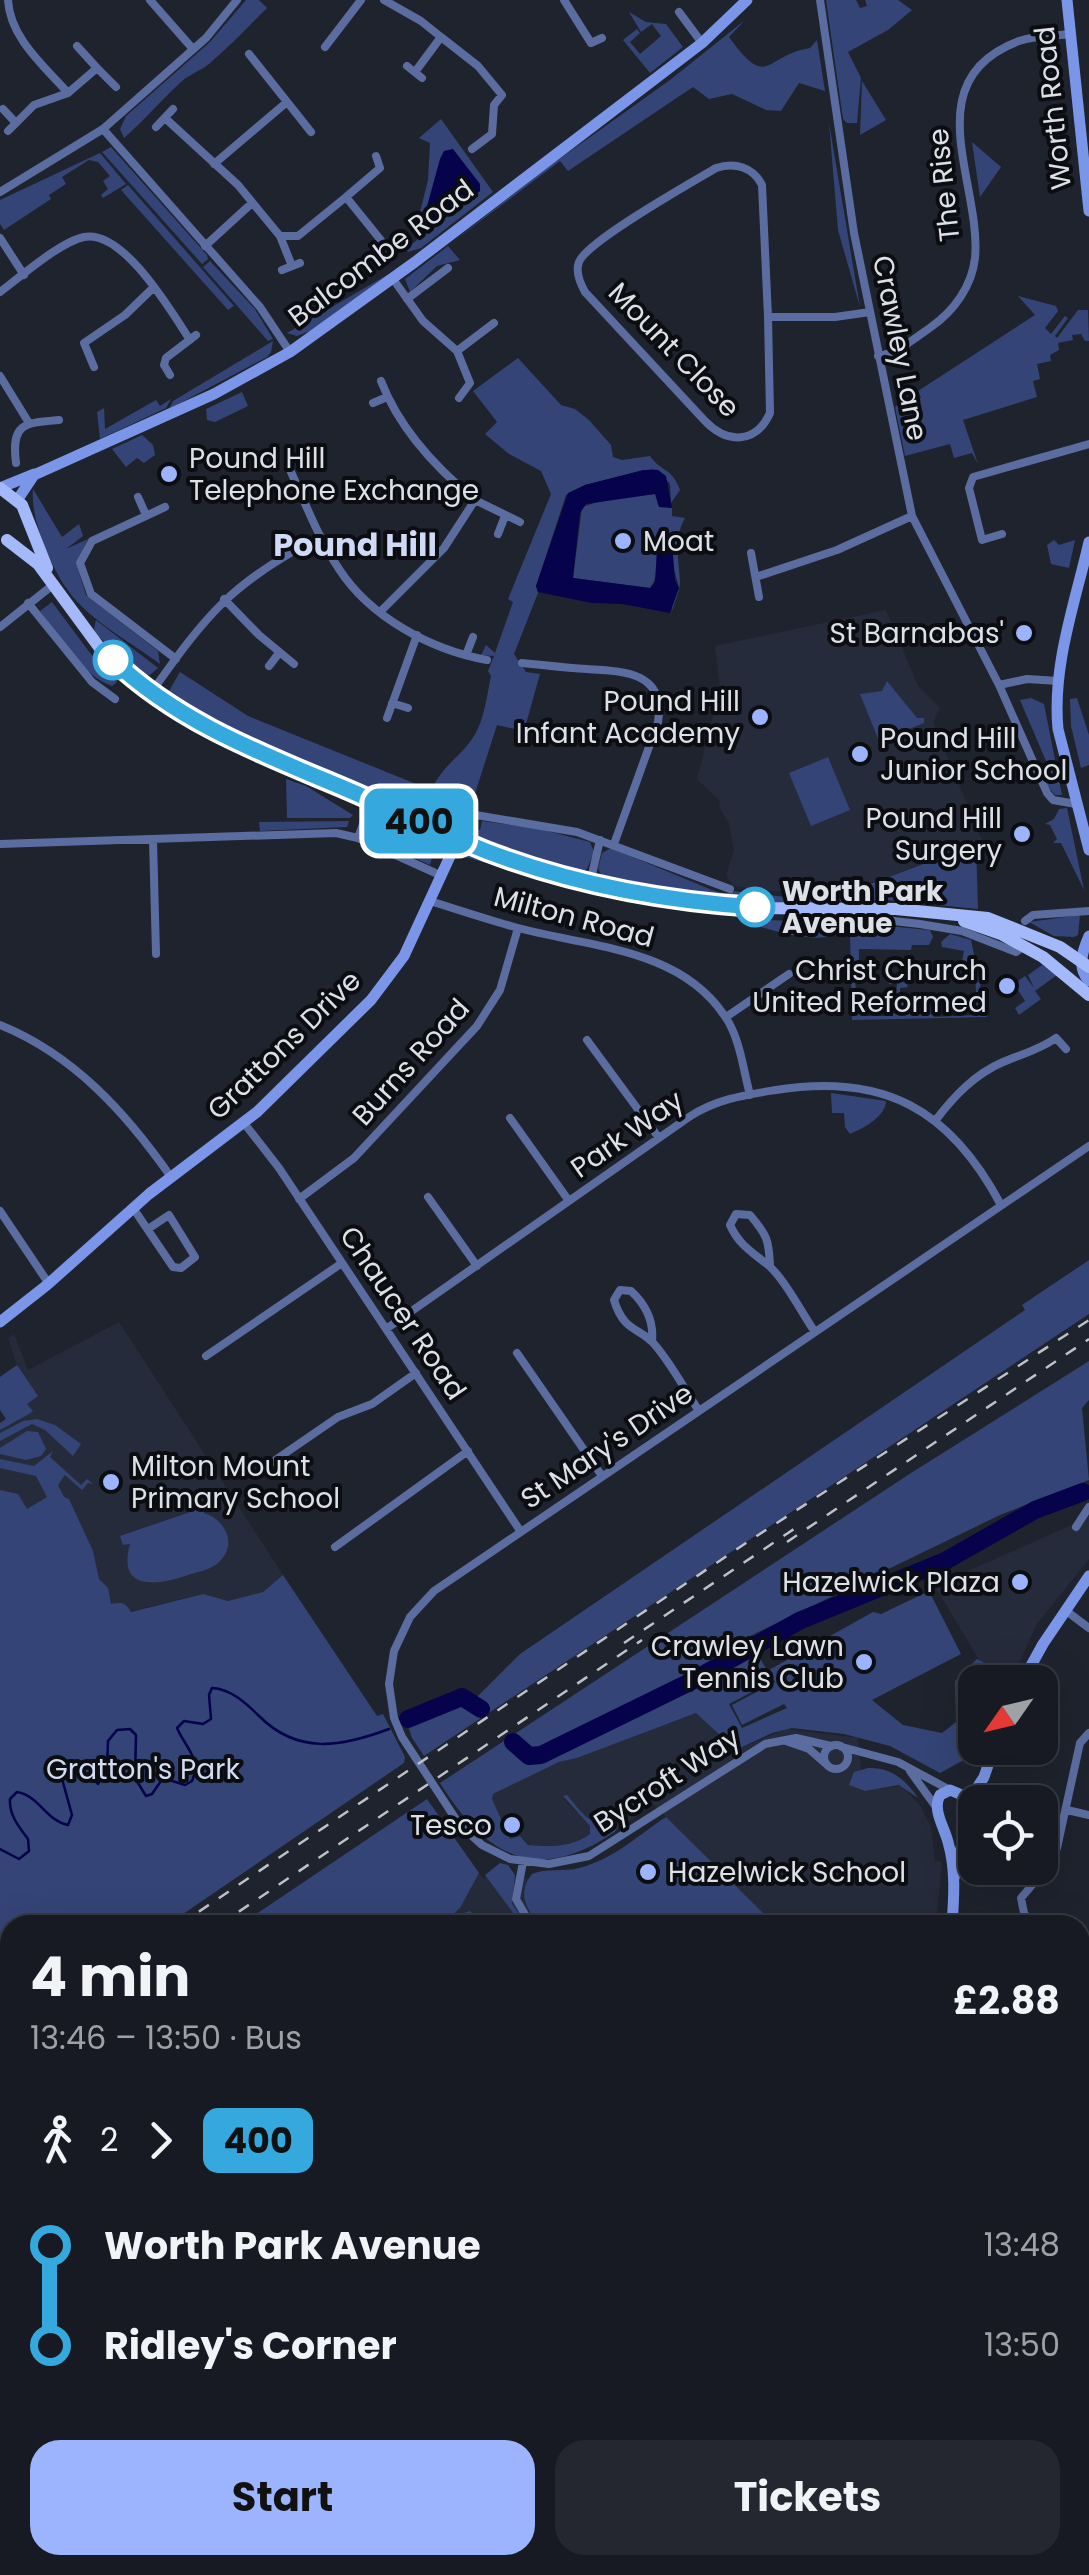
<!DOCTYPE html>
<html lang="en">
<head>
<meta charset="utf-8">
<style>
	:root { --surface:#171a22; --page:#24272f; --text:#f1f3f6; --muted:#9ea1a5; --line:#363840; --accent:#9bb4fd }
	body { margin:0; font-family:Poppins,sans-serif; background:var(--page); color:var(--text); height:100vh; display:flex; flex-direction:column; font-size:38px; white-space:nowrap }
	* { box-sizing:border-box; margin:0 }
	p { font-size:32px; color:var(--muted) }
	.icon { flex:none; width:55px; height:55px; fill:none; stroke:currentColor; stroke-width:2; stroke-linecap:round; stroke-linejoin:round }
	.map { position:relative; flex:1; overflow:hidden }
	.details { position:absolute; left:0px; top:1915px; width:1090px; height:660px; display:flex; flex-direction:column; background:var(--surface); border-radius:30px 30px 0 0; box-shadow:0 10px 40px #0002,0 0 0 2px var(--line) }
	.details>* { flex:none }
	.badge { padding:0 20px; border-radius:15px; font-size:35px; line-height:65px }
	.needle { width:65px; rotate:236deg }
	.buttons { position:absolute; left:958px; top:1665px; display:grid; gap:20px }
	.buttons a { display:grid; place-items:center; width:100px; height:100px; border-radius:20px; background:var(--surface); box-shadow:0 10px 40px #0002,0 0 0 2px var(--line); font-size:50px }
	.map>.badge { position:absolute; translate:-50% -50%; box-shadow:0 0 0 5px #fff }
	.legs { display:flex; align-items:center; gap:15px; height:110px; padding:0 30px; font-size:32px }
	.legs p { margin-inline-start:auto }
	.headline { display:flex; align-items:center; justify-content:space-between; height:170px; padding:0 30px }
	h1 { font-size:55px; font-weight:700; line-height:75px }
	.action { display:flex; gap:20px; margin-top:auto; padding:20px 30px }
	.action a { flex:1; height:115px; border-radius:30px; background:var(--accent); color:#111; font-size:40px; font-weight:700; line-height:115px; text-align:center }
	.action a+a { background:var(--page); color:var(--text) }
	ul { padding:0 30px; list-style:none }
	li { display:flex; align-items:center; gap:35px; height:100px; font-size:38px }
	li i { display:grid; place-items:center; width:15px; height:100%; margin:0 12px; background:currentColor }
	li i::after { content:''; width:25px; height:25px; margin:-12px; border:8px solid; border-radius:50%; background:var(--surface) }
	li p { margin-inline-start:auto }
	li:first-child i { background:linear-gradient(#0000 50%,currentColor 0) }
	li:last-child i { background:linear-gradient(currentColor 50%,#0000 0) }
	.map>svg:first-child { display:block }
	.built { fill:#262b3c }
	.green { fill:#344476 }
	.water { fill:#06024b }
	.lines { fill:none; stroke-linecap:round; stroke-linejoin:round }
	.stream { stroke:#06024b; stroke-width:2.5 }
	.river { stroke:#06024b; stroke-width:18 }
	.street { stroke:#5b6da0; stroke-width:8 }
	.secondary { stroke:#7b96e8; stroke-width:11 }
	.primary { stroke:#a3b9f9; stroke-width:12 }
	.rail { stroke:#bec1c8; stroke-width:2.5; stroke-dasharray:12 12; stroke-linecap:butt }
	.line-1-casing { stroke:#fff; stroke-width:22 }
	.line-1 { stroke:#35a9de; stroke-width:15 }
	.poi-dot { fill:#9bb4fd; stroke:#0b0d11; stroke-width:4 }
	.stop-1-dot { fill:#fff; stroke:#35a9de; stroke-width:5 }
	.labels { text-anchor:middle; dominant-baseline:central; stroke-width:8; stroke-linejoin:round; paint-order:stroke }
	.street-label { font-size:28px; fill:#dde0e7; stroke:#0b0d11 }
	.poi-label { font-size:28px; fill:#dde0e7; stroke:#0b0d11; text-anchor:end }
	.stop-label { font-size:28px; font-weight:bold; fill:#dde0e7; stroke:#0b0d11; text-anchor:start }
	.park-label { font-size:28px; fill:#d3dbf1; stroke:#0b0d11 }
	.quarter-label { font-size:32px; font-weight:bold; fill:#d0daf6; stroke:#0b0d11 }
</style>
</head>
<body>
<div class="map">
<svg width="1089" height="2575" viewBox="0 0 1089 2575">
	<rect width="100%" height="100%" fill="#1f232e"/>
	<path class="built" d="M886,610L918,686L940,708L933,722L982,840L849,892L771,891L733,886L726,875L734,851L729,823L719,807L720,801L697,779L720,689L715,646Z
		M119,1322L283,1575L263,1592L228,1601L202,1594L119,1614L0,1587V1423L6,1419L0,1410V1377L17,1365L8,1338L14,1334L28,1370Z
		M1089,1514V1559L1037,1624L1013,1676L982,1665L935,1586L1069,1526L1080,1527Z
		M696,1713L736,1750L786,1729L858,1738L861,1769L849,1785L865,1791L901,1786L920,1805L931,1827L935,1861L942,1862L936,1925H433L469,1858L483,1879L491,1873L538,1880L606,1862L667,1818L653,1804L616,1831L609,1824H596L582,1816L567,1795L564,1799L590,1826V1834L570,1845L531,1846L520,1836L510,1840L492,1799L493,1794L559,1762L577,1758Z"/>
	<path class="green" d="M246,0H259L267,8C248,27 229,47 209,64C200,71 190,74 182,81C162,99 145,120 124,138L120,129L126,116L210,42Z
		M826,0H856L860,8L867,6L865,0H898L912,10L888,30L848,52L861,78L857,123H847L843,119Z
		M629,12L646,22L666,24L683,47L650,73L623,40L637,29L640,33L630,42L640,54L661,36L652,24L641,32Z
		M745,20L729,37C769,92 764,55 810,48L817,40L825,91L799,83L781,111L766,110L732,94L709,99L693,87L568,171L560,161L450,244L548,167L670,80Z
		M862,81L886,120L860,135Z
		M441,119L493,192L421,248L408,252L406,249L417,240L415,232L428,180L430,143L419,138Z
		M829,123L860,307L838,230Z
		M972,142L1001,167L980,197Z
		M111,147L207,255L208,259L202,264L102,152Z
		M100,153L126,184L103,198L101,195L108,189L103,181L110,176L98,162L89,160L62,177L66,184L49,195L51,199L4,230L0,224V200Z
		M128,185L234,306L228,310L121,190Z
		M448,246L460,260L437,266L410,292L405,279Z
		M210,261L255,309L273,339L268,341L203,267Z
		M399,268L310,331L297,336L287,333Z
		M1018,296L1056,306L1058,311L1045,328L1051,334L1065,316L1068,318L1055,336L1057,338L1078,310H1088L1089,341H1085L1081,334L1072,335L1073,340L1058,343L1059,350L1050,355L1051,361L1037,364L1040,379L1033,381L1037,397L963,420L978,464L972,453L954,458L950,444L905,456L895,407L898,405L903,410L921,398L918,391L1035,315Z
		M273,341L271,352L267,357L169,409L173,401Z
		M518,358L561,405L575,409L589,420L611,445L613,457L622,460L650,456C662,473 671,466 680,490L671,503L670,484L658,470L651,469L585,485L566,495L536,586L538,593L514,654L526,672L540,674L524,731L497,725L470,809H464L458,823C428,826 208,728 177,703C171,698 172,697 169,691L180,672L248,716L431,790C445,763 457,760 472,739C484,723 487,695 491,676L488,671L494,656L481,655L486,645L495,653L513,602L508,599L551,494L541,471L509,454L485,434L497,422L473,391Z
		M242,392L248,406L215,422L207,420L206,409Z
		M171,399L166,408L100,439L97,412L104,408L105,429L156,400L160,406Z
		M142,435L153,445L155,455L144,463L137,458L126,467L112,449Z
		M33,489L62,537L79,524L83,536L66,549L88,539L76,563L86,595L158,651L160,664C132,643 96,624 73,597C53,573 30,521 33,489Z
		M656,494L658,505L672,508V516L685,518C673,539 679,560 680,583C680,591 673,605 671,615L674,595L679,587L665,538C652,553 662,574 650,588L573,578L582,507L607,499Z
		M1054,540L1059,545L1075,540L1069,568L1051,564L1047,545Z
		M52,602L90,653L117,682L112,686C80,674 60,638 40,611Z
		M96,620L158,668L150,675L136,673L96,634L94,628Z
		M887,681L917,718H924V723L879,741L860,694L882,691Z
		M1031,698L1044,704L1062,795H1055L1046,785L1052,775L1020,700Z
		M1077,698L1089,735V765L1081,768L1071,726L1070,699Z
		M828,757L850,810L811,826L789,773Z
		M286,779L306,786L353,815L350,818H287Z
		M1067,808L1084,890L1061,843H1053L1057,839L1050,825L1045,824L1054,819L1059,809Z
		M349,821L347,827L260,831L259,822Z
		M482,821L540,829L590,842L594,852L587,869L577,874L512,854L447,829L462,826L480,830Z
		M369,825L391,837L434,850L430,865L371,838Z
		M976,844L978,909L888,900L805,902L798,891L849,892Z
		M611,848L712,890L726,894L732,891L795,898L794,903L730,901L605,881L598,869L602,853Z
		M470,849L586,887L814,916L728,913L650,903L588,891L458,855Z
		M1080,915L1078,935L1074,937L1054,936L1029,922Z
		M747,919L815,922L819,931L825,933L865,924L930,930L933,937L929,945H912L911,950L859,949V966H855L856,1001L863,1002L864,1016H893L897,984H889V979H899L907,984L908,987L900,988V998L929,1000L934,1017L977,1015L975,970H966L961,966L964,951L942,947L941,942L950,934L971,940L987,1017L852,1020L850,932C811,945 780,933 742,921Z
		M1042,965L1057,975L1035,991L1041,999L1019,1015L1015,1008L1025,1001L1014,984L1025,976L1034,988L1028,975Z
		M831,1093L886,1101C886,1116 864,1128 850,1134L845,1127L844,1113H832Z
		M1089,1260V1314L424,1756L412,1738L405,1717L468,1691L477,1697L520,1654L1025,1310L1022,1305Z
		M1089,1361V1400L1082,1408L1089,1480L1000,1515L748,1637L773,1681L729,1704L742,1728L787,1708L784,1704L742,1725L732,1705L775,1682L769,1670L873,1612L881,1614L929,1591L961,1654L872,1700L903,1725L942,1733L956,1722L955,1681L977,1659L1006,1674L1009,1681L975,1682V1748H983L982,1750L940,1773L890,1746L844,1734L792,1728L772,1733L736,1750L696,1713L577,1758L559,1762L493,1794L492,1799L510,1839L520,1836L528,1845C552,1847 572,1847 590,1834V1826L563,1796L567,1795C582,1812 586,1824 611,1824L616,1831C538,1885 487,1858 440,1783L911,1473Z
		M17,1365L38,1396L27,1404L33,1411L29,1414L0,1430V1423L6,1419L0,1410V1377Z
		M37,1419L55,1425L81,1444L73,1456L45,1430L32,1424L0,1441V1433L23,1421Z
		M27,1431L38,1432L46,1449L41,1456L26,1460L0,1454V1448Z
		M53,1451L50,1457L81,1485L87,1479L93,1484L88,1483L82,1490L65,1475L58,1485L64,1497L69,1499L93,1551L99,1579L108,1588L111,1604C122,1602 125,1602 131,1612L203,1594L228,1601L263,1592L283,1575L377,1716L383,1714L405,1757L404,1763L167,1925H10V2032L0,2039V1490L18,1494L27,1509L47,1497L36,1476L0,1468V1459L34,1466Z
		M202,1508L204,1513C224,1519 238,1543 220,1561C213,1569 201,1571 191,1574C163,1584 116,1595 130,1544L123,1545L120,1536Z
		M868,1768C891,1767 906,1780 918,1798L899,1785L865,1791L849,1785L854,1772Z
		M427,1799L479,1873L460,1908L449,1918L470,1911L484,1925H240Z
		M666,1817L775,1925H539C526,1908 517,1893 532,1874C545,1868 563,1872 579,1868C614,1859 637,1836 666,1817Z
		M500,1863L508,1865L515,1875L512,1904L527,1925H522L485,1875Z
		M10,2080V2175L0,2171V2087Z
		M0,2240L10,2249V2389L0,2379Z
		M1080,2514H1089V2575H1055L1053,2565H1080Z
		M655,2565H730L722,2575H655Z"/>
	<path class="water" d="M453,149L480,184V191L425,233L423,221L440,159L444,151Z
		M643,470H658L666,476L672,508L659,507L655,494L586,504L580,513L573,578L650,588L655,582L657,549L668,538L672,543L675,580L679,588L670,613L622,604L592,603L538,592L536,586L568,493L585,485Z"/>
	<g class="lines">
		<path class="stream" d="M88,1773L98,1784L106,1770
			M0,1849L19,1859L29,1851L28,1839C19,1827 9,1815 10,1799L17,1792C40,1796 46,1821 68,1825L72,1815L61,1775C69,1767 85,1771 96,1766L107,1769L108,1741L117,1730L130,1729L136,1735L135,1778L146,1796L152,1794L163,1778L185,1785L192,1781C202,1759 185,1747 177,1728L184,1721L203,1724L211,1719L209,1695L212,1688C231,1689 246,1703 259,1716C298,1755 341,1747 389,1729"/>
		<path class="river" d="M408,1719L462,1697L481,1709
			M513,1742L529,1756L541,1755L690,1682L799,1621L945,1561L1035,1510L1083,1492"/>
		<path class="street" d="M8,0C10,38 44,66 68,93L34,105L8,131
			M150,0L193,49
			M384,0L421,21L441,37L415,72
			M564,0L591,43L602,38
			M820,0L854,233L912,516L999,685L1047,793L1053,800L1076,804
			M679,12L702,43
			M441,37L478,66L502,95L494,105L492,134L472,149
			M325,47L361,0
			M249,54L311,132
			M407,66L422,78
			M97,68L116,87
			M68,93L97,68L77,46
			M3,109L16,123
			M165,118L238,185L280,236H298L346,197L384,244L396,246
			M156,127L173,109
			M103,129L260,307L290,352
			M214,164L287,102
			M0,192L103,129L206,38L237,0
			M346,197L380,168L376,156
			M280,236L292,266
			M0,238L24,275
			M205,246L252,203
			M282,270L300,263
			M393,279L423,321L457,351L494,323
			M0,292C20,277 60,242 84,237C123,229 171,311 190,340
			M407,299L448,268
			M768,317L770,413C756,444 727,444 705,421L585,292C580,283 575,272 579,262C587,241 691,183 716,168C735,162 753,167 762,185L768,317H835L870,312
			M457,351L470,383L459,398
			M878,356C898,353 915,338 931,327C954,311 972,286 975,258C982,184 914,80 1019,41C1036,35 1054,36 1071,34
			M94,367L84,343L125,315L154,287
			M170,375L164,365L166,358L196,335
			M0,376L29,423
			M373,403L387,397
			M16,463C11,423 24,423 59,420
			M291,472C306,505 319,539 339,569C370,617 431,650 487,660
			M138,497L146,515
			M475,500L520,522
			M165,507L92,541L80,563L91,594L176,659
			M498,534L505,516
			M1002,534L982,540L969,488L973,477L1089,444
			M751,553L759,597
			M756,577L837,550L912,516
			M224,599L259,635L294,664
			M28,603L92,682L115,699
			M380,612L444,548L475,500C436,468 399,428 381,381
			M0,627L54,584
			M466,655L473,637
			M522,663C544,665 565,668 587,669C624,671 666,672 658,722L614,844
			M269,666L279,653
			M999,685L1027,679L1058,681
			M151,693C206,615 233,581 320,537
			M392,703L408,708
			M387,718L417,635
			M464,813L577,832L730,889
			M358,838L372,800
			M153,840L156,954
			M0,844L336,833L358,838L442,876
			M590,883L600,840
			M430,901C459,910 489,920 518,928C589,947 679,948 724,1015C740,1037 743,1069 750,1095
			M816,908L821,925L827,928L876,919L920,924L962,931L1016,952L1024,946
			M1025,921L1033,915L1089,911
			M726,1017L789,974
			M0,1025C74,1055 126,1113 171,1177
			M587,1040L659,1138
			M510,1118L569,1201
			M935,1121C954,1096 975,1074 1003,1062C1022,1054 1039,1050 1056,1038L1066,1049
			M244,1123L279,1168L521,1532
			M428,1197L477,1266
			M299,1199L354,1158L477,1026L500,990L518,928
			M133,1208L173,1267L181,1268L195,1257L169,1215L148,1229
			M0,1211L49,1284
			M770,1266C769,1240 767,1235 750,1215L736,1214L730,1225C739,1245 752,1252 768,1265C784,1278 803,1315 815,1332
			M386,1329L689,1117C716,1099 745,1095 776,1090C884,1073 950,1109 1001,1205
			M652,1341C654,1321 645,1304 631,1291L620,1290L614,1300C624,1333 640,1327 655,1345C672,1365 685,1390 699,1411
			M517,1353L602,1476
			M206,1356L342,1263
			M271,1463L338,1417L372,1404L416,1373
			M1076,1527L1089,1507
			M335,1547L468,1451
			M1065,1610L1089,1628
			M786,1741L809,1749L825,1763
			M824 1757a12 12 0 1 1 24 0a12 12 0 1 1-24 0Z
			M831,1746L796,1738L765,1744L589,1856L549,1864L510,1859L482,1845L459,1824L402,1737L394,1718L389,1684L394,1651L410,1617L434,1591L1089,1146
			M842,1747L898,1762L950,1790
			M910,1771L936,1807
			M1067,1810L1089,1815
			M523,1862L516,1899L531,1925
			M1032,1925L1024,1913L1021,1898L1045,1870L1057,1848L1080,1743L1089,1733
			M1080,1985L1089,1978
			M1080,1993L1089,2006
			M1080,2067L1089,2060
			M1080,2278L1089,2272
			M1080,2397L1089,2393
			M0,2539V2551
			M156,2565L162,2575
			M325,2565L332,2575
			M940,2565L947,2575
			M278,2575L299,2565"/>
		<path class="secondary" d="M1067,0L1089,211
			M0,488L34,474
			M18,499L34,475L214,394L290,352L415,262L702,43L747,0
			M1089,542C1075,603 1052,666 1058,729L1089,850
			M1089,936C1082,952 1077,968 1089,981
			M0,1322L47,1285L149,1194L257,1112L371,1000L404,956L458,839
			M1022,1682L1043,1644L1089,1576
			M966,1805L984,1777L994,1748
			M952,1925C954,1897 956,1869 948,1842C944,1826 932,1810 940,1795L950,1790L962,1795C970,1814 960,1858 954,1878
			M634,2565L635,2575
			M726,2575L735,2565"/>
		<path class="primary" d="M0,488L22,505L47,568
			M7,540L38,564L99,647L151,693L198,724L248,748L487,851L613,889L692,902L768,908L896,909L988,918L1060,947L1089,967
			M964,921L1001,934L1043,957L1089,995
			M0,2177L10,2181
			M0,2198L10,2202
			M1080,2507L1089,2508
			M641,2565L642,2575
			M811,2565V2575
			M835,2565H857
			M856,2575L873,2565"/>
		<path class="rail" d="M787,1542L1089,1339
			M624,1643L794,1529
			M179,1925L746,1543L1089,1320
			M219,1925L642,1640
			M0,2064L10,2057"/>
	</g>
	<g class="lines">
		<defs>
			<path id="line-1" d="M113,660C179,723 263,754 346,789C393,809 438,832 486,851C572,884 663,901 755,907"/>
		</defs>
		<use href="#line-1" class="line-1-casing"/>
		<use href="#line-1" class="line-1"/>
	</g>
	<g class="poi-dot">
		<circle cx="169" cy="474" r="10"/>
		<circle cx="623" cy="541" r="10"/>
		<circle cx="1024" cy="633" r="10"/>
		<circle cx="760" cy="717" r="10"/>
		<circle cx="860" cy="754" r="10"/>
		<circle cx="1022" cy="834" r="10"/>
		<circle cx="1007" cy="986" r="10"/>
		<circle cx="111" cy="1482" r="10"/>
		<circle cx="1020" cy="1582" r="10"/>
		<circle cx="864" cy="1662" r="10"/>
		<circle cx="512" cy="1825" r="10"/>
		<circle cx="648" cy="1872" r="10"/>
	</g>
	<g class="stop-1-dot">
		<circle cx="113" cy="660" r="18"/>
		<circle cx="755" cy="907" r="18"/>
	</g>
	<g class="labels">
		<g class="street-label">
			<text transform="translate(1053 108) rotate(-96)">Worth Road</text>
			<text transform="translate(944 185) rotate(-96)">The Rise</text>
			<text transform="translate(381 253) rotate(-37)">Balcombe Road</text>
			<text transform="translate(900 348) rotate(79)">Crawley Lane</text>
			<text transform="translate(674 350) rotate(46)">Mount Close</text>
			<text transform="translate(574 917) rotate(15)">Milton Road</text>
			<text transform="translate(284 1045) rotate(-44)">Grattons Drive</text>
			<text transform="translate(411 1062) rotate(-48)">Burns Road</text>
			<text transform="translate(627 1134) rotate(-35)">Park Way</text>
			<text transform="translate(403 1313) rotate(56)">Chaucer Road</text>
			<text transform="translate(607 1446) rotate(-34)">St Mary's Drive</text>
			<text transform="translate(667 1780) rotate(-33)">Bycroft Way</text>
		</g>
		<g class="poi-label">
			<text x="189" y="458" text-anchor="start">Pound Hill<tspan x="189" dy="32">Telephone Exchange</tspan></text>
			<text x="643" y="541" text-anchor="start">Moat</text>
			<text x="1004" y="633">St Barnabas'</text>
			<text x="740" y="701">Pound Hill<tspan x="740" dy="32">Infant Academy</tspan></text>
			<text x="880" y="738" text-anchor="start">Pound Hill<tspan x="880" dy="32">Junior School</tspan></text>
			<text x="1002" y="818">Pound Hill<tspan x="1002" dy="32">Surgery</tspan></text>
			<text x="987" y="970">Christ Church<tspan x="987" dy="32">United Reformed</tspan></text>
			<text x="131" y="1466" text-anchor="start">Milton Mount<tspan x="131" dy="32">Primary School</tspan></text>
			<text x="1000" y="1582">Hazelwick Plaza</text>
			<text x="844" y="1646">Crawley Lawn<tspan x="844" dy="32">Tennis Club</tspan></text>
			<text x="492" y="1825">Tesco</text>
			<text x="668" y="1872" text-anchor="start">Hazelwick School</text>
		</g>
		<g class="stop-label">
			<text x="782" y="891">Worth Park<tspan x="782" dy="32">Avenue</tspan></text>
		</g>
		<g class="park-label">
			<text x="143" y="1769">Gratton's Park</text>
		</g>
		<g class="quarter-label">
			<text x="355" y="544">Pound Hill</text>
		</g>
	</g>
</svg>
<div class="buttons">
<a><svg class="needle" viewBox="-14 -14 28 28"><path d="M0-13l5 13h-10z" fill="#e53935"/><path d="M0 13l5-13h-10z" fill="#9ea1a5"/></svg></a>
<a><svg class="icon" aria-label="locate" viewBox="0 0 24 24"><circle cx="12" cy="12" r="6"/><path d="M12 2v4M12 18v4M2 12h4M18 12h4"/></svg></a>
</div>
<b class="badge" style="left:419px;top:821px;background:#35a9de;color:#111">400</b>
<section class="details">
<div class="headline"><div><h1>4 min</h1><p>13:46 – 13:50 · Bus</p></div><b>£2.88</b></div>
<div class="legs"><svg class="icon" aria-label="walk" viewBox="0 0 24 24"><circle cx="13" cy="4" r="2"/><path d="M13 8l-2 6 4 7M11 14l-3 7M7 12l3-4h3l4 4"/></svg>2<svg class="icon" aria-label="forward" viewBox="0 0 24 24"><path d="M9 5l7 7-7 7"/></svg><b class="badge" style="background:#35a9de;color:#111">400</b></div>
<ul>
<li><i style="color:#35a9de"></i><b>Worth Park Avenue</b><p>13:48</p></li>
<li><i style="color:#35a9de"></i><b>Ridley's Corner</b><p>13:50</p></li>
</ul>
<div class="action"><a>Start</a><a>Tickets</a></div>
</section>
</div>
</body>
</html>
